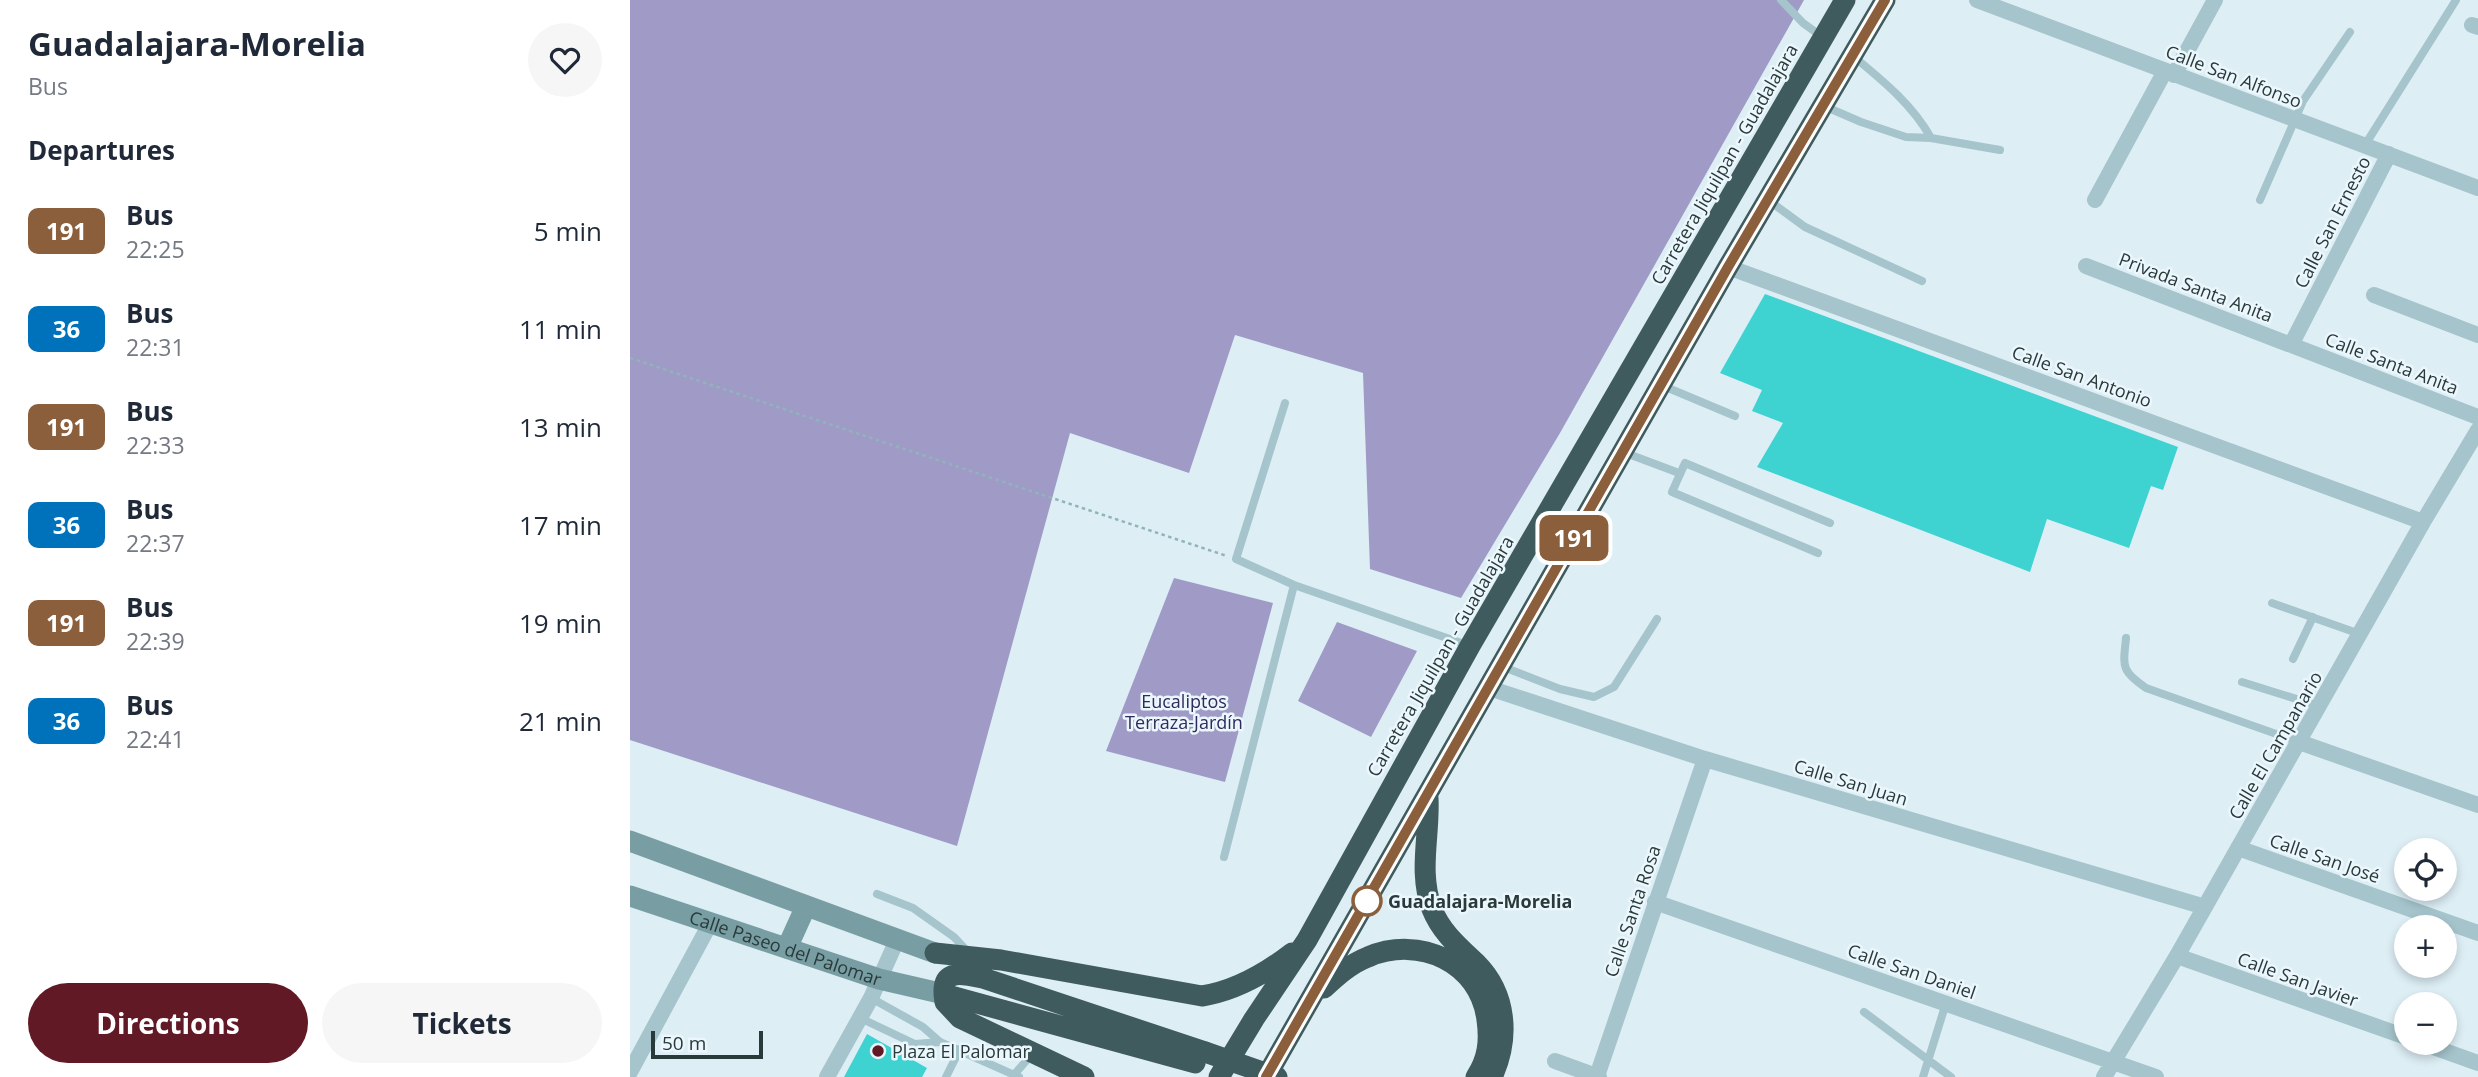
<!DOCTYPE html>
<html lang="en">
<head>
<meta charset="utf-8">
<style>
	:root { --surface:#fff; --page:#f6f6f7; --text:#1f2937; --muted:#747a83; --accent:#611926 }
	body { margin:0; font-family:"Open Sans",sans-serif; background:var(--page); color:var(--text); height:100vh; display:flex; flex-direction:column; font-size:26px; white-space:nowrap }
	* { box-sizing:border-box; margin:0 }
	p { font-size:23px; color:var(--muted) }
	.icon { flex:none; width:38px; height:38px; fill:none; stroke:currentColor; stroke-width:2; stroke-linecap:round; stroke-linejoin:round }
	.map { position:relative; flex:1; overflow:hidden }
	.drawer { display:flex; flex-direction:column; background:var(--surface); width:630px }
	.drawer>* { flex:none }
	.badge { padding:0 14px; border-radius:10px; font-size:24px; line-height:46px }
	.fabs { position:absolute; left:1764px; top:838px; display:grid; gap:14px }
	.fabs a { display:grid; place-items:center; width:63px; height:63px; border-radius:50%; background:var(--surface); box-shadow:0 4px 10px #0003; font-size:35px }
	.scale { position:absolute; left:21px; bottom:18px; width:112px; box-sizing:border-box; padding-left:7px; border:4px solid #293a3b; border-top:0; font-size:19px; line-height:24px; white-space:nowrap; color:#293a3b; -webkit-text-stroke:5px #ebf7fc; paint-order:stroke }
	.map>.badge { position:absolute; translate:-50% -50%; box-shadow:0 0 0 4px #fff }
	h2 { padding:0 28px; font-size:26px; line-height:63px }
	.round { display:grid; place-items:center; flex:none; width:74px; height:74px; border-radius:37px; background:var(--page) }
	.head { display:flex; align-items:center; justify-content:space-between; height:119px; padding:0 28px }
	h1 { font-size:33px; font-weight:700; line-height:52px }
	.button { display:flex; gap:14px; margin-top:auto; padding:14px 28px }
	.button a { flex:1; height:80px; border-radius:42px; background:var(--accent); color:#fff; font-size:28px; font-weight:700; line-height:80px; text-align:center }
	.button a+a { background:var(--page); color:var(--text) }
	ul { padding:0; list-style:none }
	li { display:flex; align-items:center; gap:21px; height:98px; padding:0 28px }
	li div { flex:1 }
	li b { display:block; font-size:26px }
	li em { font-style:normal }
	li .badge { min-width:77px; font-weight:700; text-align:center }
	main { display:flex; flex:1; min-height:0 }
	.map>svg:first-child { display:block }
	.green { fill:#9f9bc6 }
	.building { fill:#3ed2d1 }
	.lines { fill:none; stroke-linecap:round; stroke-linejoin:round }
	.path { stroke:#91b3bb; stroke-width:2.5; stroke-dasharray:3.5 3.5; stroke-linecap:butt }
	.lane { stroke:#a5c4cc; stroke-width:8 }
	.street { stroke:#a5c4cc; stroke-width:16 }
	.secondary { stroke:#789ea3; stroke-width:21 }
	.highway { stroke:#3f5b5d; stroke-width:21 }
	.highway-bridge { stroke:#3f5b5d; stroke-width:21 }
	.line-casing { stroke:#fff; stroke-width:16 }
	.line { stroke:#8b5e3c; stroke-width:10 }
	.stop-dot { fill:#fff; stroke:#8b5e3c; stroke-width:3.5 }
	.poi-dot { fill:#611926; stroke:#ebf7fc; stroke-width:2.5 }
	.labels { text-anchor:middle; dominant-baseline:central; stroke-width:5; stroke-linejoin:round; paint-order:stroke }
	.street-label { font-size:18px; fill:#293a3b; stroke:#ebf7fc }
	.park-label { font-size:18px; fill:#302a5c; stroke:#ebf7fc }
	.stop-label { font-size:18px; font-weight:bold; fill:#293a3b; stroke:#ebf7fc; text-anchor:start }
	.poi-label { font-size:18px; fill:#293a3b; stroke:#ebf7fc; text-anchor:start }
</style>
</head>
<body>
<main>
<section class="drawer">
<div class="head"><div><h1>Guadalajara-Morelia</h1><p>Bus</p></div><a class="round"><svg class="icon" aria-label="heart" viewBox="0 0 24 24"><path d="M12 20l-8-8c-3-5 5-10 8-4 3-6 11-1 8 4z"/></svg></a></div>
<h2>Departures</h2>
<ul>
<li><span class="badge" style="background:#8b5e3c;color:#fff">191</span><div><b>Bus</b><p>22:25</p></div><em>5 min</em></li>
<li><span class="badge" style="background:#0072bc;color:#fff">36</span><div><b>Bus</b><p>22:31</p></div><em>11 min</em></li>
<li><span class="badge" style="background:#8b5e3c;color:#fff">191</span><div><b>Bus</b><p>22:33</p></div><em>13 min</em></li>
<li><span class="badge" style="background:#0072bc;color:#fff">36</span><div><b>Bus</b><p>22:37</p></div><em>17 min</em></li>
<li><span class="badge" style="background:#8b5e3c;color:#fff">191</span><div><b>Bus</b><p>22:39</p></div><em>19 min</em></li>
<li><span class="badge" style="background:#0072bc;color:#fff">36</span><div><b>Bus</b><p>22:41</p></div><em>21 min</em></li>
</ul>
<div class="button"><a>Directions</a><a>Tickets</a></div>
</section>
<div class="map">
<svg width="1848" height="1077" viewBox="0 0 1848 1077">
	<rect width="100%" height="100%" fill="#ddeef5"/>
	<path class="green" d="M0,0H1174L930,433L831,598L740,569L733,373L605,335L559,473L440,433L327,846L0,740Z
		M544,578L643,603L595,782L476,751Z
		M707,622L787,651L741,737L668,701Z"/>
	<path class="building" d="M1135,294L1548,447L1533,490L1521,486L1499,548L1417,519L1400,572L1127,467L1153,423L1122,411L1132,390L1090,373Z
		M237,1034L297,1068L292,1077H214Z"/>
	<g class="lines">
		<path class="path" d="M0,358L597,556"/>
		<path class="lane" d="M1151,0L1173,23L1191,36
			M1223,56C1252,80 1282,104 1301,138
			M1194,106L1231,122L1276,137L1301,138L1370,150
			M1735,145L1826,0
			M1138,200L1175,227L1292,281
			M1630,200L1673,101L1720,32
			M1031,385L1105,416
			M655,403L606,559L664,585L840,646
			M993,452L1049,473
			M1188,553L1042,492L1055,463L1200,523
			M1642,603L1730,634
			M1496,638C1493,667 1491,671 1516,688L1669,742
			M1663,659L1683,617
			M871,666L930,689L964,697L984,687L1027,619
			M1612,682L1689,706
			M594,857L664,585
			M247,894L283,908L324,937L337,951
			M241,998L293,1027L310,1042L389,1077
			M1234,1012L1321,1077
			M230,1018L285,1044L310,1042
			M383,1076L402,1054
			M316,1077L330,1049
			M1293,1077L1316,1003"/>
		<path class="street" d="M1347,0L1848,188
			M1842,25L1848,27
			M1544,75L1585,0
			M1465,200L1535,71
			M1456,266L1848,417
			M1098,267L1793,522
			M1744,295L1848,335
			M1661,345L1759,154
			M859,688L1075,759L1575,907
			M1669,742L1848,805
			M1608,848L1848,933
			M1025,902L1526,1077
			M1547,956L1776,1037
			M1792,1043L1848,1063
			M925,1061L969,1077
			M0,1072L81,922
			M967,1076L1075,759
			M197,1077L241,998L267,940
			M1474,1077L1547,956L1793,522L1848,430"/>
		<g class="secondary">
			<path d="M0,841L305,953"/>
			<path id="s1" d="M0,896L249,979L314,994"/>
			<path d="M157,948L176,906"/>
		</g>
		<path class="highway" d="M798,798C800,835 788,872 802,909C811,932 829,947 846,963C877,994 880,1038 862,1077
			M305,953L371,960L572,996C605,991 636,973 662,953
			M694,988C707,976 720,964 738,957C789,935 850,962 857,1020C860,1041 858,1059 846,1077
			M314,994L565,1063
			M454,1077L330,1018L315,1002C309,968 329,973 353,978L575,1052
			M589,1077L624,1019L677,940L840,646L1215,0
			M636,1077L1098,267L1255,0"/>
		<path class="highway-bridge" d="M575,1052L647,1077"/>
	</g>
	<g class="lines">
		<defs>
			<path id="line" d="M636,1077L1098,267L1255,0"/>
		</defs>
		<use href="#line" class="line-casing"/>
		<use href="#line" class="line"/>
	</g>
	<circle class="stop-dot" cx="737" cy="901" r="14"/>
	<circle class="poi-dot" cx="248" cy="1051" r="7"/>
	<g class="labels">
		<g class="street-label">
			<text transform="translate(1604 76) rotate(21)">Calle San Alfonso</text>
			<text transform="translate(1094 164) rotate(-60)">Carretera Jiquilpan - Guadalajara</text>
			<text transform="translate(1702 222) rotate(-63)">Calle San Ernesto</text>
			<text transform="translate(1566 287) rotate(21)">Privada Santa Anita</text>
			<text transform="translate(1762 363) rotate(21)">Calle Santa Anita</text>
			<text transform="translate(1452 376) rotate(20)">Calle San Antonio</text>
			<text transform="translate(810 656) rotate(-60)">Carretera Jiquilpan - Guadalajara</text>
			<text transform="translate(1645 745) rotate(-60)">Calle El Campanario</text>
			<text transform="translate(1221 782) rotate(17)">Calle San Juan</text>
			<text transform="translate(1695 858) rotate(19)">Calle San José</text>
			<text transform="translate(1002 911) rotate(-71)">Calle Santa Rosa</text>
			<text stroke="none"><textPath href="#s1" startOffset="164">Calle Paseo del Palomar</textPath></text>
			<text transform="translate(1282 971) rotate(19)">Calle San Daniel</text>
			<text transform="translate(1668 979) rotate(20)">Calle San Javier</text>
		</g>
		<g class="park-label">
			<text x="554" y="701">Eucaliptos<tspan x="554" dy="21">Terraza-Jardín</tspan></text>
		</g>
		<g class="stop-label">
			<text x="758" y="901">Guadalajara-Morelia</text>
		</g>
		<g class="poi-label">
			<text x="262" y="1051">Plaza El Palomar</text>
		</g>
	</g>
</svg>
<div class="fabs">
<a><svg class="icon" aria-label="locate" viewBox="0 0 24 24"><circle cx="12" cy="12" r="6"/><path d="M12 2v4M12 18v4M2 12h4M18 12h4"/></svg></a>
<a>+</a>
<a>−</a>
</div>
<div class="scale">50 m</div>
<b class="badge" style="left:944px;top:538px;background:#8b5e3c;color:#fff">191</b>
</div>
</main>
</body>
</html>
